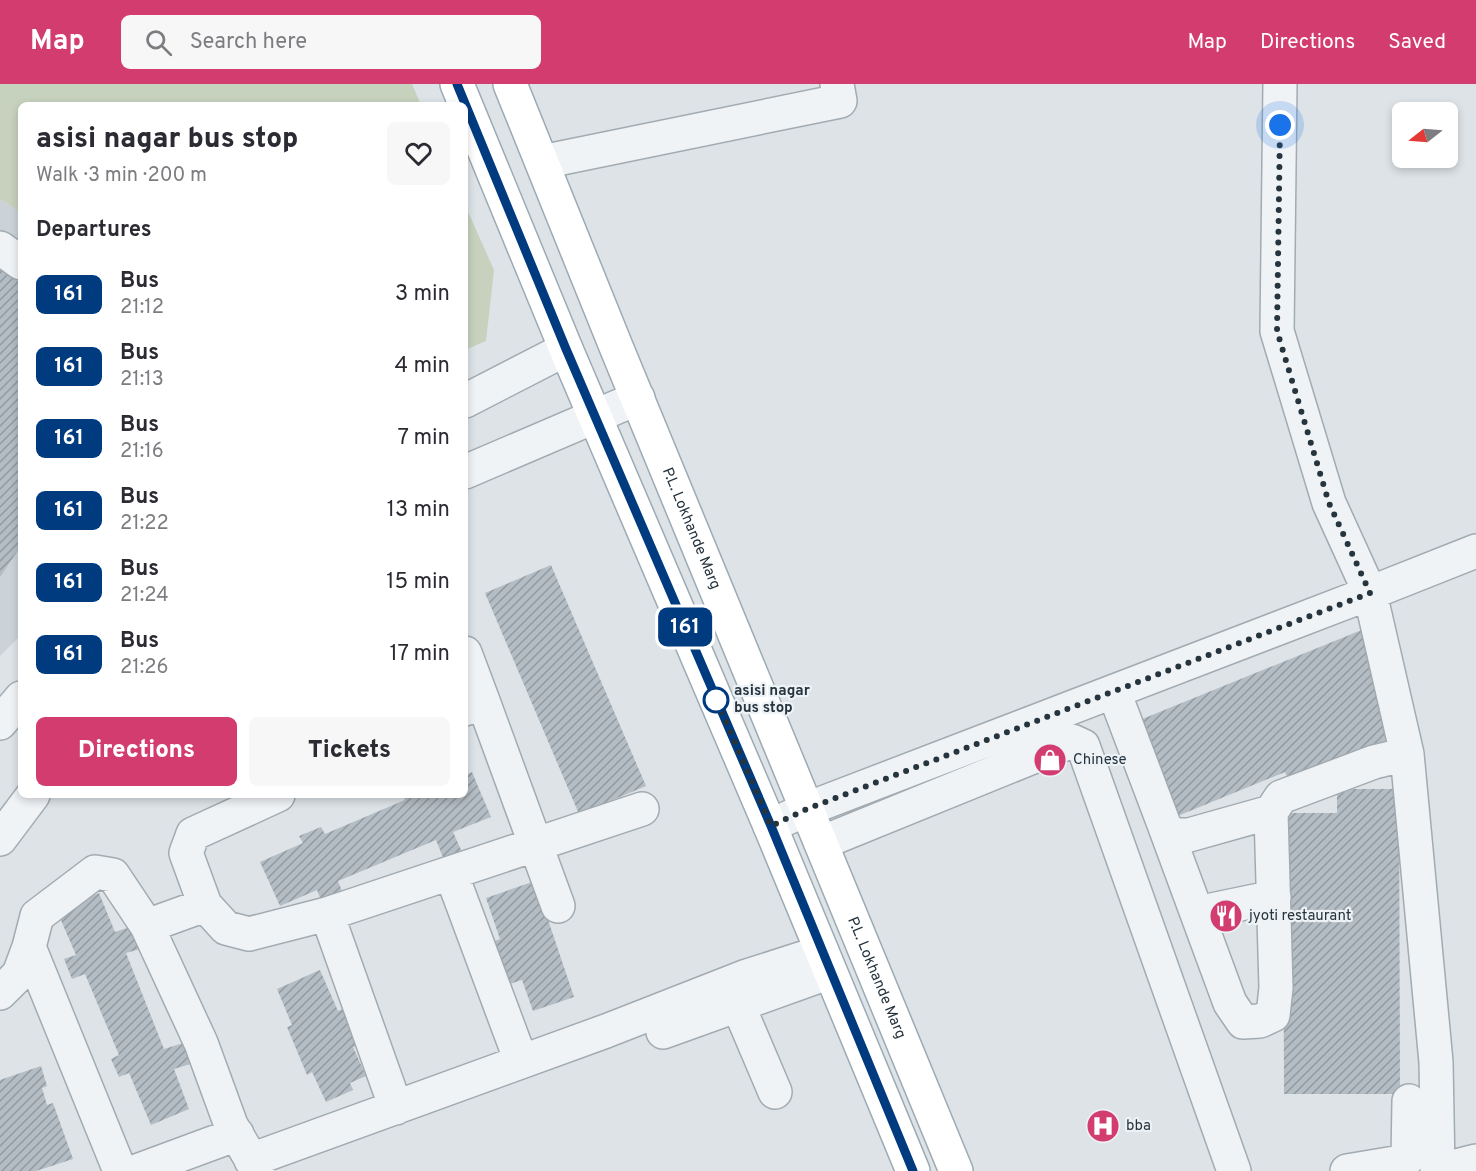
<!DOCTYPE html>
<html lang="en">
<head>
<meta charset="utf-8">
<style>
	:root { --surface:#fff; --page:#f7f7f7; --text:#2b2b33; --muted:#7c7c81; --accent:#d33c6f }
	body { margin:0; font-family:Overpass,sans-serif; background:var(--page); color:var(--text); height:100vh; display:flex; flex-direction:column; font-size:22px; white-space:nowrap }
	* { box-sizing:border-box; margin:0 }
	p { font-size:20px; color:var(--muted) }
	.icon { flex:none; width:33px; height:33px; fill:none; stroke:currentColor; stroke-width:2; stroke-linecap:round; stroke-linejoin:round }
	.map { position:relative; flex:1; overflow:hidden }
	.sheet { position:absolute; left:18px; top:18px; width:450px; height:696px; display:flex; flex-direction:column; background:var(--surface); border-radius:9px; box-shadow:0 3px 9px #0003 }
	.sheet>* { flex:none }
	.badge { padding:0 12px; border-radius:9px; font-size:21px; line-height:39px }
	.needle { width:39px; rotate:253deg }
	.tools { position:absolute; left:1392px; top:18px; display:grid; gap:12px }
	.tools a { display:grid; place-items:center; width:66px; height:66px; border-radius:9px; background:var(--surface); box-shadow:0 3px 9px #0003; font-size:30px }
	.you { position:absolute; width:30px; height:30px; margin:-15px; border:4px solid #fff; border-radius:50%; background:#1a73e8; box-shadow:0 0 0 9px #1a73e833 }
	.map>.badge { position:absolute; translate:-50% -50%; box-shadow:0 0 0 3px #fff }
	h2 { padding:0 18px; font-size:22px; line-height:54px }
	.round { display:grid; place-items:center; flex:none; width:63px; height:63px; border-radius:9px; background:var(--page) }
	.head { display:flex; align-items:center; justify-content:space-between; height:102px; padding:0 18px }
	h1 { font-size:28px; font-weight:800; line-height:45px }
	.action { display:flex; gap:12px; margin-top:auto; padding:12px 18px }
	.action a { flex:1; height:69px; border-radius:9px; background:var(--accent); color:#fff; font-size:24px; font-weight:800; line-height:69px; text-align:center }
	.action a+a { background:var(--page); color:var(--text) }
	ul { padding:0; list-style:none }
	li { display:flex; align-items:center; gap:18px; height:72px; padding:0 18px }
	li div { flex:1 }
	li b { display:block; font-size:22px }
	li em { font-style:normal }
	li .badge { min-width:66px; font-weight:700; text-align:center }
	header { display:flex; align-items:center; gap:36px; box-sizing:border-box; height:84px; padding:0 30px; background:var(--accent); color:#fff }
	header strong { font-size:28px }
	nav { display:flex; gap:33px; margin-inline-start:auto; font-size:21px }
	.search { width:420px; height:54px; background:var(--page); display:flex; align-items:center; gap:15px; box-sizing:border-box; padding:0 21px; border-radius:9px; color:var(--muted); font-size:22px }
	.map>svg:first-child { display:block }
	.built { fill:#cbd3d9 }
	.park { fill:#c7d2be }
	.building { fill:url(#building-hatch) }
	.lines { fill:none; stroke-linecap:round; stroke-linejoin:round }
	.minor-casing { stroke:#a2abb1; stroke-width:36 }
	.major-casing { stroke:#9caab4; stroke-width:36 }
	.minor { stroke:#f0f3f6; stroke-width:33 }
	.major { stroke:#fff; stroke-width:33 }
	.line-casing { stroke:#fff; stroke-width:14 }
	.line { stroke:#003b80; stroke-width:9 }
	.walk { stroke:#26343e; stroke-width:6; stroke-dasharray:0 10.8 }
	.stop-dot { fill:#fff; stroke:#003b80; stroke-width:3 }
	.labels { text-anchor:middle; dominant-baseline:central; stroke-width:4.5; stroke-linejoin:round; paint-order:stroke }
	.street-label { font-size:15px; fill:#26343e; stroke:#ecf2f5 }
	.stop-label { font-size:15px; font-weight:bold; fill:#26343e; stroke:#ecf2f5; text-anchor:start }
	.poi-label { font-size:15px; fill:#26343e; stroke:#ecf2f5; text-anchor:start }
</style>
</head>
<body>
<header>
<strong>Map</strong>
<div class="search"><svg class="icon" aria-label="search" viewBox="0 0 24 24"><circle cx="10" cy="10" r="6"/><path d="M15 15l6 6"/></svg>Search here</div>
<nav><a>Map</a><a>Directions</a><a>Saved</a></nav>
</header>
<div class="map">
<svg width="1476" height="1087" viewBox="0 0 1476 1087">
	<defs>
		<pattern id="building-hatch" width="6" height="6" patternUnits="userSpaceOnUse" patternTransform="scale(1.5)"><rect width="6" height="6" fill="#b4bdc4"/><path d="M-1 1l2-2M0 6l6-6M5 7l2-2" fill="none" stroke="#929aa1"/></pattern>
	</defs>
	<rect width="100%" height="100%" fill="#dde3e7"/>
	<path class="built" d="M0,115L21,129V551L0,572Z"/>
	<path class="park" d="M0,0H412L421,21H21V129L0,115Z
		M465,121L494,186L486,257L465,266Z"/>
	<path class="building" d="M0,171L21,186V462L0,493Z
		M551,481L646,702L579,730L485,509Z
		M1369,543L1396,652L1290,700L1285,688L1168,736L1130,640Z
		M472,688L491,733L453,748L462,768L444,776L436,756L338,797L343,810L322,819L317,806L280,822L260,778L303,759L299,752L321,743L325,750L405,716L403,711H465V691Z
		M1337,705H1399L1400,1010H1284L1283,729H1337Z
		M535,797L574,913L533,927L522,896L506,901L492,858L500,855L486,814Z
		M99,809L115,848L139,840L147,863L126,869L164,965L193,956L200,977L174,985L189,1025L151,1041L129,989L119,993L111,975L119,971L85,890L72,895L64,875L76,871L57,827Z
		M320,886L338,927L349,922L365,959L353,963L366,992L350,999L353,1006L326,1018L312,988L307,991L287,943L292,941L277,905Z
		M41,982L47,1002L42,1004L47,1021L53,1019L73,1075L36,1087H0V996Z"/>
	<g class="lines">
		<defs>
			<path id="minor" d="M1280,0L1277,247L1329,419L1370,509L1407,670L1436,978L1438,1087
				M542,78L840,17L837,0
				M0,164L21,179
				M465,317L566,265
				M465,388L638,314
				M465,569L483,617
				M1114,608L1165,743L1174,751H1189L1271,728
				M465,625L483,617L558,822
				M0,639L21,614
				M278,711L193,750L186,769L205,821L226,844L249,850L327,830
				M770,742L807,725L1370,509L1476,467
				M1165,743L1230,919L1243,938L1260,937L1273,931L1276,904L1271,728L1281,713L1374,678L1407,670
				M0,755L33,711
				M821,759L1072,657L1083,662L1234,1087
				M451,789L521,977
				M1197,829L1274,813
				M147,842L201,959L231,1041L258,1087
				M0,909L19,890L29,863
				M738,921L775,1008
				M663,948L830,888
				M396,1024L327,830L642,725
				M251,1076L606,947L744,893L822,868
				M120,1087L29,863L37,832L95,788L113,791L147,842L205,821
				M137,1087L237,1050
				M1347,1087L1401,1078L1408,1074L1409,1017
				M1437,1087L1476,1077"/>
			<g id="major">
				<path d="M457,0L566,265L770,742L913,1087"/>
				<path id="s1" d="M510,0L617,265L956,1087"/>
			</g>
		</defs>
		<use href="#minor" class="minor-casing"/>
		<use href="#major" class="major-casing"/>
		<use href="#minor" class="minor"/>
		<use href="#major" class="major"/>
	</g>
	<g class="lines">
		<defs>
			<path id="line" d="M457,0L566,265L771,742L913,1087"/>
		</defs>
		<use href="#line" class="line-casing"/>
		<use href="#line" class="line"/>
		<path class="walk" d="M716,616L715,612L771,742L807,725L1370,509L1329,419L1277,247L1280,41"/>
	</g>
	<defs>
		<symbol id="shop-disc" viewBox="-11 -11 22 22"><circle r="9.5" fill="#d33c6f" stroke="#ecf2f5"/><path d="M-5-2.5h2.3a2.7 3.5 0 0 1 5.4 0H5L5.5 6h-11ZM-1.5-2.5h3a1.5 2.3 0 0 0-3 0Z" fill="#fff"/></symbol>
		<symbol id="restaurant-disc" viewBox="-11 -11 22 22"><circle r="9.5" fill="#d33c6f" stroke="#ecf2f5"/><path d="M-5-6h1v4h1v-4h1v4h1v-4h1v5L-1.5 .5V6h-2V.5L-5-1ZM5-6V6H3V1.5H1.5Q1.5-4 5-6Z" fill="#fff"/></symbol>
		<symbol id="hospital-disc" viewBox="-11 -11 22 22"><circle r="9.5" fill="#d33c6f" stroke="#ecf2f5"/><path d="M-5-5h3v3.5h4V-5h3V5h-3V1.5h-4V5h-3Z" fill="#fff"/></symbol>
	</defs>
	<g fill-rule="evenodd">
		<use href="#shop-disc" x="1031" y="657" width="38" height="38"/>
		<use href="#restaurant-disc" x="1207" y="813" width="38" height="38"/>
		<use href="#hospital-disc" x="1084" y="1023" width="38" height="38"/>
	</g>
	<circle class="stop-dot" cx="716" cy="616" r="12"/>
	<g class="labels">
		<g class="street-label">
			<text stroke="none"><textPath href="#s1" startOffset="480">P.L. Lokhande Marg</textPath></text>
			<text stroke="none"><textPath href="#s1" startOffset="966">P.L. Lokhande Marg</textPath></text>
		</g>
		<g class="stop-label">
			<text x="734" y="607">asisi nagar<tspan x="734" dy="17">bus stop</tspan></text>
		</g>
		<g class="poi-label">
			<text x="1073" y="676">Chinese</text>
			<text x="1249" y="832">jyoti restaurant</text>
			<text x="1126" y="1042">bba</text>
		</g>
	</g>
</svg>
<div class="tools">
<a><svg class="needle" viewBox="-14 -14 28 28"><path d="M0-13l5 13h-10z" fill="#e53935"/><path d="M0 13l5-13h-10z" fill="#7c7c81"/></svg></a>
</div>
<div class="you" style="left:1280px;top:41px"></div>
<b class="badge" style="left:685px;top:543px;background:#003b80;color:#fff">161</b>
<section class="sheet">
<div class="head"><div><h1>asisi nagar bus stop</h1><p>Walk · 3 min · 200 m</p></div><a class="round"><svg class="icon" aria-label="heart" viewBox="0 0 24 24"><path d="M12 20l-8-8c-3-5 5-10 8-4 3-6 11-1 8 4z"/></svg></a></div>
<h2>Departures</h2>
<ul>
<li><span class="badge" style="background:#003b80;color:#fff">161</span><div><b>Bus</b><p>21:12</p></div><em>3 min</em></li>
<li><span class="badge" style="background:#003b80;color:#fff">161</span><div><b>Bus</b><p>21:13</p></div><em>4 min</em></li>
<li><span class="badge" style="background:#003b80;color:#fff">161</span><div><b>Bus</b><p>21:16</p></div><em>7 min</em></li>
<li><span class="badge" style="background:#003b80;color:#fff">161</span><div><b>Bus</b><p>21:22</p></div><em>13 min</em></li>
<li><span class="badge" style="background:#003b80;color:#fff">161</span><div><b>Bus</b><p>21:24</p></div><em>15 min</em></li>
<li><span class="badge" style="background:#003b80;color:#fff">161</span><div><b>Bus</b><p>21:26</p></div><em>17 min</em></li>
</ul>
<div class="action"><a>Directions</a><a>Tickets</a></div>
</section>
</div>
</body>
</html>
